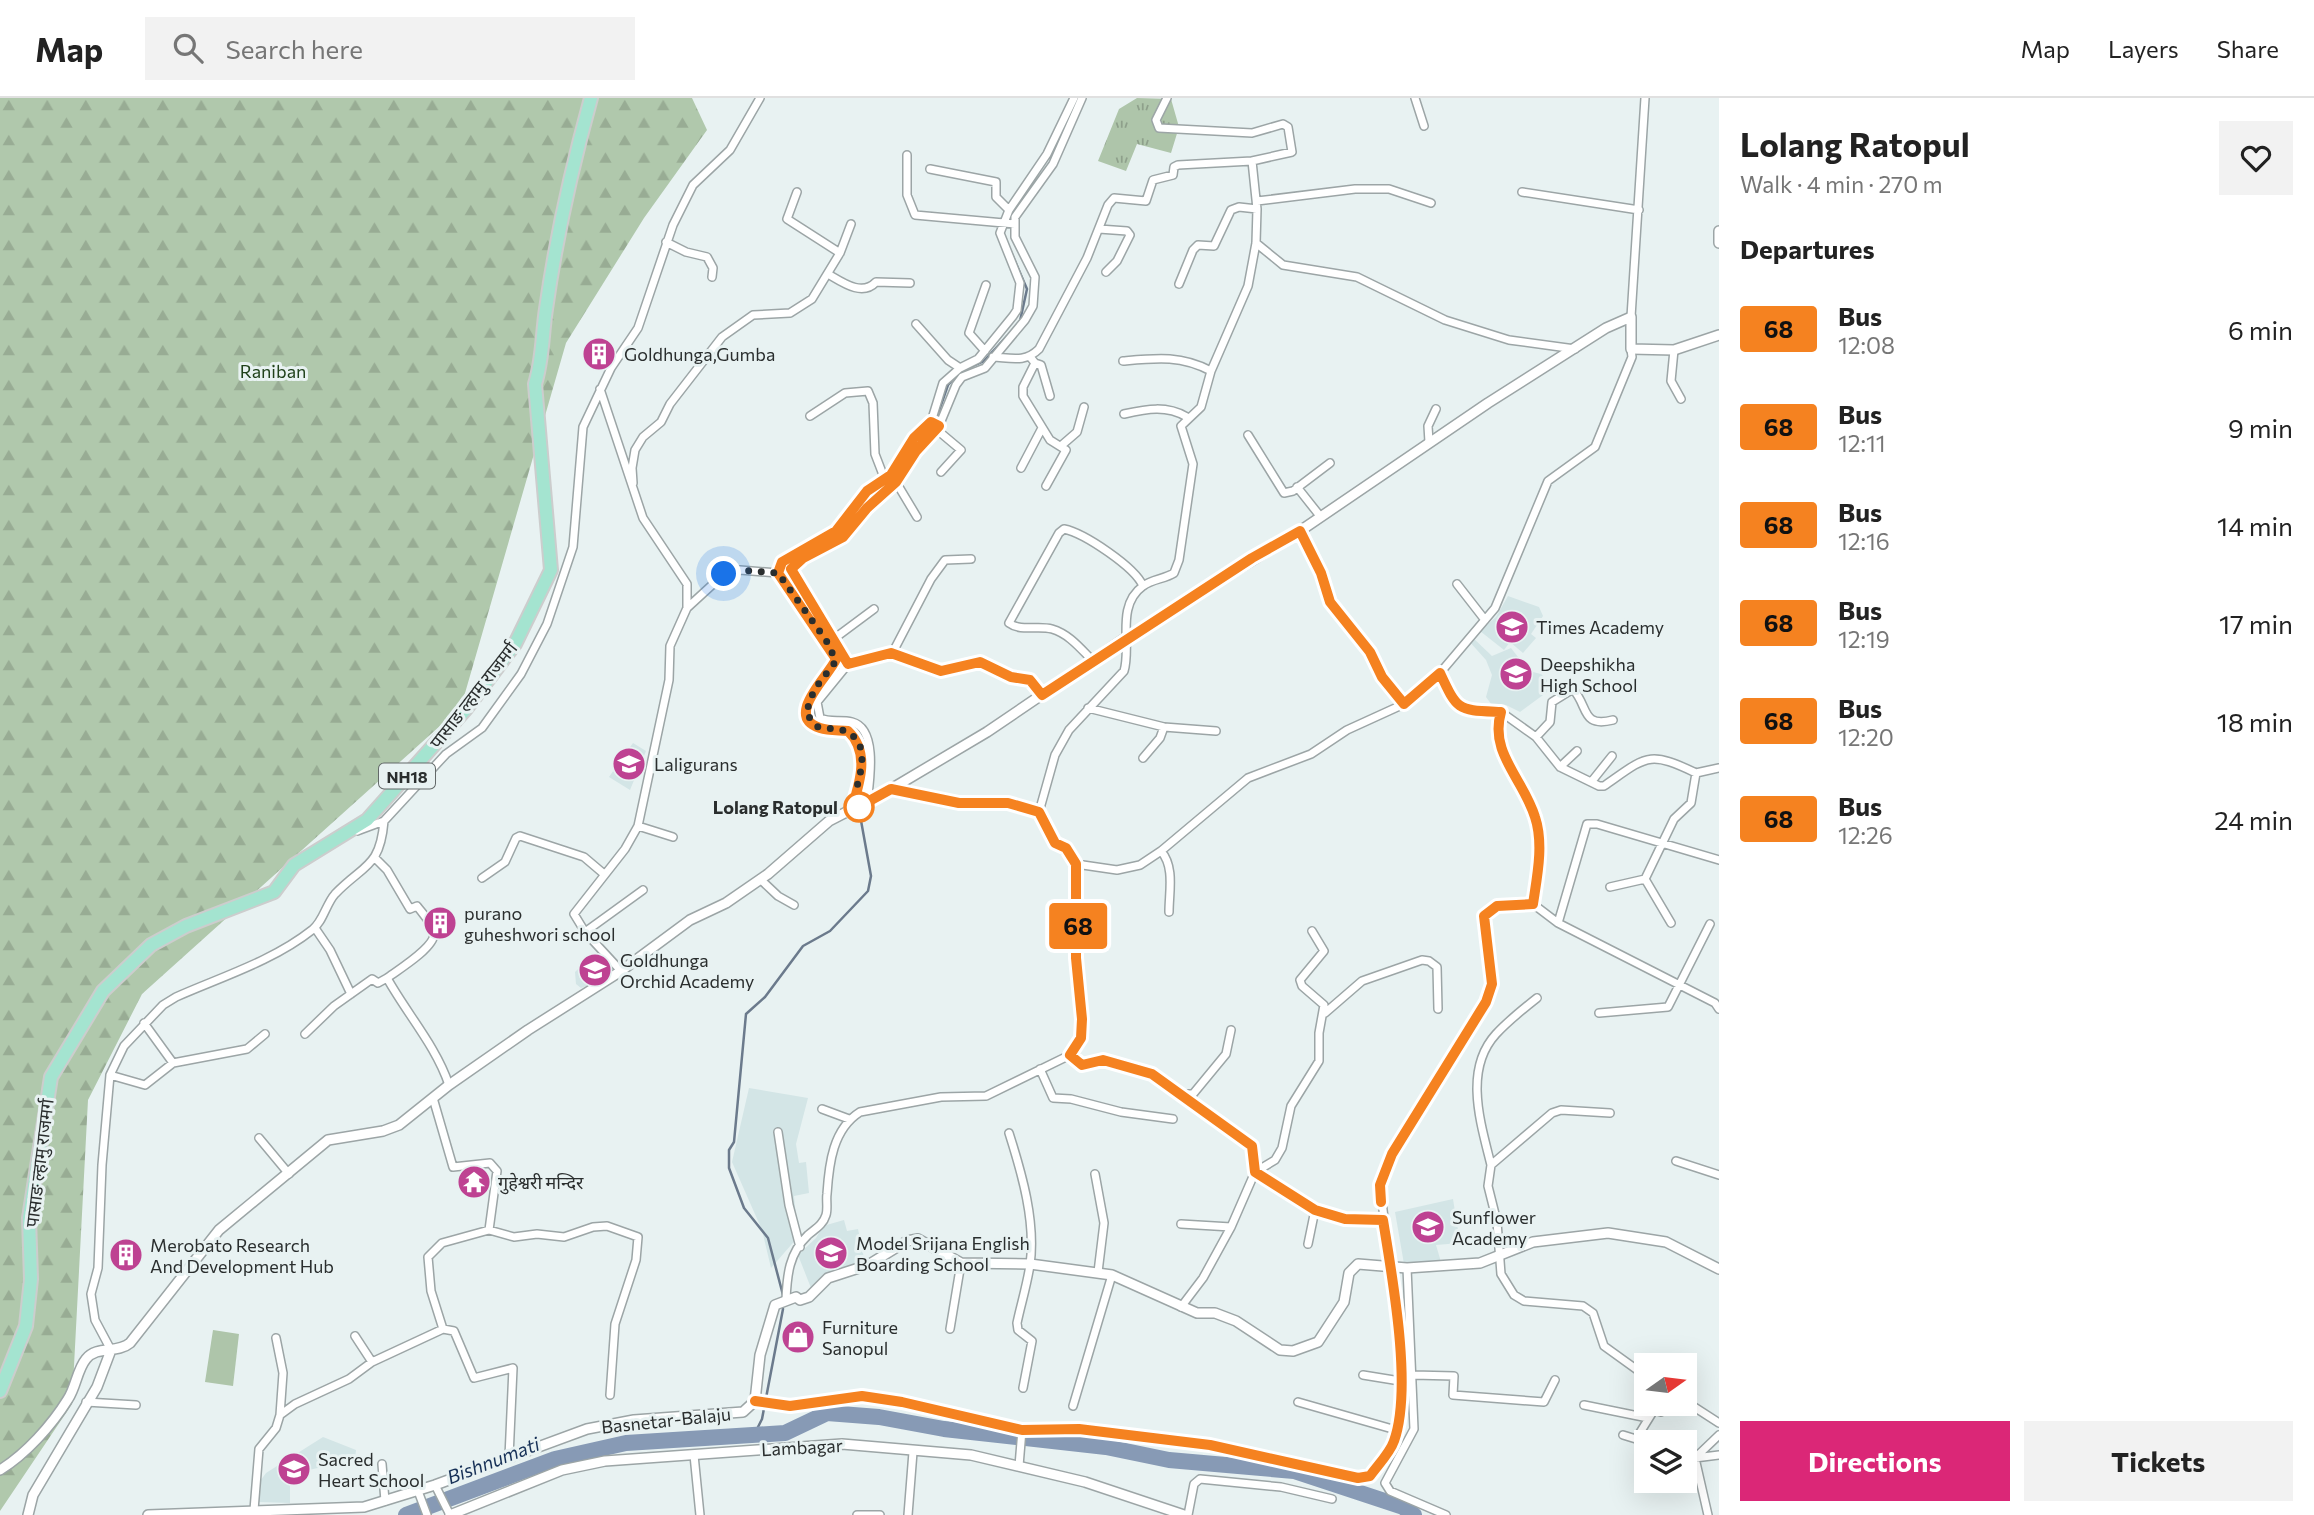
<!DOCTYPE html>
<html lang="en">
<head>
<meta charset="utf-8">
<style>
	:root { --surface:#fff; --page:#f2f2f2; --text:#222; --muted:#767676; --line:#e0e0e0; --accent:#db2777 }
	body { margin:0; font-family:Commissioner,"Noto Sans Devanagari",sans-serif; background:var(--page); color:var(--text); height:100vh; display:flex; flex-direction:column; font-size:26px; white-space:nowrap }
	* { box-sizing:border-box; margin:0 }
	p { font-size:23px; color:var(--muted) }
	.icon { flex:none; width:38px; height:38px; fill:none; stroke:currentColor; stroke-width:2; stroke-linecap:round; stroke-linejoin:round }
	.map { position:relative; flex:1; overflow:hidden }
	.details { display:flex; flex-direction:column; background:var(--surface); width:595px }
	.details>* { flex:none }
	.badge { padding:0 14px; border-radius:5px; font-size:24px; line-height:46px }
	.needle { width:46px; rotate:76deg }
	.fabs { position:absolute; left:1634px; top:1255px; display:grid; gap:14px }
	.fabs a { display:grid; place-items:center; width:63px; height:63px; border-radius:0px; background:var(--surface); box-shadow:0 7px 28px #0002; font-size:35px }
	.you { position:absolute; width:35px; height:35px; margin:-18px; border:5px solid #fff; border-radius:50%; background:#1a73e8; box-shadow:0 0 0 10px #1a73e833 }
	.map>.badge { position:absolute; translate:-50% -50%; box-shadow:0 0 0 4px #fff }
	h2 { padding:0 21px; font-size:26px; line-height:63px }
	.round { display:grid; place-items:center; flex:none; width:74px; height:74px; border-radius:0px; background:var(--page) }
	.summary { display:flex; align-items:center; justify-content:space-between; height:119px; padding:0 21px }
	h1 { font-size:33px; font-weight:700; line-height:52px }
	.action { display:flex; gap:14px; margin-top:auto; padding:14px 21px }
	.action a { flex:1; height:80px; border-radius:0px; background:var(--accent); color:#fff; font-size:28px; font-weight:700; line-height:80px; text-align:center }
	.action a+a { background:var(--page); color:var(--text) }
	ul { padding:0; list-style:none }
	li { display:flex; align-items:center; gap:21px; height:98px; padding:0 21px }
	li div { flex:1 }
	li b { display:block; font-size:26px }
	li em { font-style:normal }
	li .badge { min-width:77px; font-weight:700; text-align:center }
	header { display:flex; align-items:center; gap:42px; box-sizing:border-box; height:98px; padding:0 35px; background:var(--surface); border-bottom:2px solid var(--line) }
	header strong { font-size:33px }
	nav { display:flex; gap:38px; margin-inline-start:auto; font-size:24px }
	.search { width:490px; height:63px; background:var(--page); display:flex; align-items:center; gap:18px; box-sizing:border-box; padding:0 24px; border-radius:0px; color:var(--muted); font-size:26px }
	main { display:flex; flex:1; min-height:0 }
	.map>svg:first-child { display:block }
	.built { fill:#d3e5e6 }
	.grass { fill:url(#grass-tufts) }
	.forest { fill:url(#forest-firs) }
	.garden { fill:#aec5aa }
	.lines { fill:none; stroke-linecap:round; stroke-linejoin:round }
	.stream { stroke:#6b7a8c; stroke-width:2.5 }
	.river { stroke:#879ab5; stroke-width:16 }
	.minor-casing { stroke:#9ca5a6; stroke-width:10 }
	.tertiary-casing { stroke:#9ca5a6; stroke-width:12 }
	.primary-casing { stroke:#cccdcd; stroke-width:16 }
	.minor { stroke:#fff; stroke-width:7 }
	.tertiary { stroke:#fff; stroke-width:9 }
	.primary { stroke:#a4e4d0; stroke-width:12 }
	.line-casing { stroke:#fff; stroke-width:16 }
	.line { stroke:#f58220; stroke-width:10 }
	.walk { stroke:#2a2e2e; stroke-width:7; stroke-dasharray:0 12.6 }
	.stop-dot { fill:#fff; stroke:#f58220; stroke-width:3.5 }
	.labels { text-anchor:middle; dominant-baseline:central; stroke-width:6; stroke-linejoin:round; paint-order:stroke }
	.shield { fill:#e8f2f2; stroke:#636969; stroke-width:2 }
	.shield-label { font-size:16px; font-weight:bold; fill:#2a2e2e }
	.poi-label { font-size:18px; fill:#2a2e2e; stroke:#e8f2f2; text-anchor:start }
	.park-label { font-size:18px; fill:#1f411a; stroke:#e8f2f2 }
	.street-label { font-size:18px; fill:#2a2e2e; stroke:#e8f2f2 }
	.stop-label { font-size:18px; font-weight:bold; fill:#2a2e2e; stroke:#e8f2f2; text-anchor:end }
	.water-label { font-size:19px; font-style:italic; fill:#163056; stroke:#e8f2f2 }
</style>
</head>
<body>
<header>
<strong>Map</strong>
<div class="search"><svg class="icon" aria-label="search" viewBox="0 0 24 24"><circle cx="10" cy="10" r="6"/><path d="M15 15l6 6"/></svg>Search here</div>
<nav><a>Map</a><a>Layers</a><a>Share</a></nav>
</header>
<main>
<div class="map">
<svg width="1719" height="1417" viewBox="0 0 1719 1417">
	<defs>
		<pattern id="grass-tufts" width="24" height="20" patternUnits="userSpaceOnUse" patternTransform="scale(1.75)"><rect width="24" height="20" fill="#aec5aa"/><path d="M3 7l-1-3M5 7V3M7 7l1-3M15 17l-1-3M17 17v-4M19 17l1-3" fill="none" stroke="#8ea08b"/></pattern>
		<pattern id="forest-firs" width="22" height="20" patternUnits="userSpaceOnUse" patternTransform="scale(1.75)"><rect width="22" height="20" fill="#b0c8ac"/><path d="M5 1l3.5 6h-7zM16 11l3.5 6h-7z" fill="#98ac94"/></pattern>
	</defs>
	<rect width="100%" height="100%" fill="#e8f2f2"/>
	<path class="built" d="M1508,498L1539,509L1543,518L1531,536L1536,540L1523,555L1510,544L1504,552L1480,533L1496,519Z
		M1471,538L1492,558L1511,550L1529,573L1541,576L1554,589L1520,614L1506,607L1494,610L1486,599L1492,577L1486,562L1468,542Z
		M633,645L646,653L630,692L609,679Z
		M605,857L615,871L601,882L581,890L576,886L575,874L586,863L593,869Z
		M749,990L808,1000L796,1046L799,1065L806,1064L809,1095L794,1098L798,1139L771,1170L762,1132L732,1064Z
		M1453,1101L1460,1145L1436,1147L1441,1164L1404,1166L1395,1114Z
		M844,1122L847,1133L858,1131L865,1165L833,1174L811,1190L798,1157L816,1140L823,1128Z
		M323,1339L356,1352L355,1362L290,1376V1405L258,1404V1386L266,1375Z"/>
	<path class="grass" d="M1137,0L1171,1L1179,29L1171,55L1137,46L1126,73L1098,63L1119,11Z"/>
	<path class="forest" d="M0,0H692L707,32L644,120L566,245L461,609L142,896L88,1002L72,1306L0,1413Z"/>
	<path class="garden" d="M213,1232L239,1236L233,1288L205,1284Z"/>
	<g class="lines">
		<path class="stream" d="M1011,154L1027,191L1020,223
			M963,272L984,263L1007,238
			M871,395L896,377L910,353L934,327L948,287L958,276
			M834,440L844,430
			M791,462L785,468L787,477L818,523
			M826,582L838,568L840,559
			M812,609V618L824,626
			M831,627L854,629C874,648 863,677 859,700
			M783,1197L768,1140L744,1110L729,1070V1052L734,1044L746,916L765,899L803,848L830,833L868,793L871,778L860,717
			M753,1339L762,1321L783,1211"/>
		<path class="river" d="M406,1417L555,1361L626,1345L785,1335L827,1315L879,1319L944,1331L1106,1349L1169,1362L1294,1373L1403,1409L1414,1417"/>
		<defs>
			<path id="minor" d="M1167,0L1156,22L1159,30L1252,35L1283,26L1288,29L1292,54L1252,63
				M1415,0L1424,28
				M907,57V97L915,117L1015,126
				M797,94L787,121L840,155
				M1522,94L1639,112
				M1257,103L1355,91H1389L1431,105
				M1009,112L1047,56L1074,0
				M1099,131L1127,133L1130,137L1117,163L1106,174
				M666,144L686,154L707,159L713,170L712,179
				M1256,145L1283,167L1357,179L1445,222L1509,242L1575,251
				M828,176C842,184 862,199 876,184L910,185
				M1179,186L1193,152L1198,147L1214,148L1231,112L1239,109L1257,111
				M1631,219L1645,0
				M916,226L948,262L960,270
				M1674,252L1671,283L1681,301
				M985,253L969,235L986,187
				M1031,260L1035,265L1023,289V298L1050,342L1066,352L1046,388
				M1123,263C1156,260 1181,257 1211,273
				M1035,265L1041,267L1050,298
				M600,291L643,420L687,486V510
				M1124,316C1147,311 1166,307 1187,319
				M810,318L845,295L868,293L873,305L875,356L885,382
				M936,331L961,352L941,374
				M1248,337L1284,395L1293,393L1330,365
				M1429,344L1428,328L1436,311
				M1062,347L1077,334L1084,309
				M1021,370L1042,330
				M896,384L917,419
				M633,385L632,370L635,352L643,339L661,324L670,306L722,239L753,217L790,215L812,201L840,155L851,126
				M1297,389L1320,418
				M1300,433L1321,475L1330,504L1370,554L1382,579L1404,606
				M778,475L782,464L836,433L867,393L891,377L914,340L931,324L943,285L960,270L978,261L1013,218L1017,212L1020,185L1000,135L1009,112L996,99V84L930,71
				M1457,486L1485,522
				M835,540L874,511
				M891,555L941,573L980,564L1011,579L1030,582L1042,597
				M1092,562C1080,550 1069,536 1052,531C1038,527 1021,534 1009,525L1059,435L1064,431C1084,435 1135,469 1143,488
				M848,566L791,471L803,460L843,439L867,409L896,384L916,353L939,328L956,287L962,279L985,270L1025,222L1033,208L1035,179L1015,139V119L1053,66L1082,0
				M1440,575L1455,606L1467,612L1501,614L1536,639L1560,669L1599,688H1604C1647,658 1648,652 1696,675
				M1088,610L1164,629L1216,633
				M1501,614C1489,656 1523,680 1535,719C1544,746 1537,779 1533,806
				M1536,639L1550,624L1552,604L1573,591C1589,609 1581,630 1613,622
				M1143,660L1160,640L1164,629
				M1560,669L1577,653
				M1592,683L1612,658
				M891,691L959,705H1008L1039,714
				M867,705C869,686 879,631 852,624C841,621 830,625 820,620L817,604L848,566L894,552L931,481L945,462L971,461
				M638,728L673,739
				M357,733L384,723L446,656L482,630L521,576L547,526L573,449L583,329L611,270L638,230L673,127L693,87L730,52L760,0
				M1161,753C1175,769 1169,794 1169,814
				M375,760L387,772L410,811L417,808C423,816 433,826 434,836C434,850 398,872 387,880C407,916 436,948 449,987
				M1076,766L1117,772L1140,767L1161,753L1248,680L1311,656L1347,632L1404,606L1440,575L1495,510L1548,383L1595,349L1632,259L1631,251
				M482,780L505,764L516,740L520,738L584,759L604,776
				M760,781L778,798L794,807
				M1610,789L1645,781
				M1558,825L1587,726H1597L1719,762
				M1671,825L1645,781L1674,721L1691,705L1696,675L1719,670
				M315,830L330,852L351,896
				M585,834L643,792
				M621,873L585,834L574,816L625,751L638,728L669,582L670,548L687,510L724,476L740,472L778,475L834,556L836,563L814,592L806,615L816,628L848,633L863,661L851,712
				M1325,915L1362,883L1422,862L1429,863L1437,869L1438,911
				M1599,915L1668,909L1710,826
				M144,925L173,965L247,951L265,936
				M305,936L334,908L372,881L378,885L387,880
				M1070,957L1082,967L1103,962L1152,976L1178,996H1193L1226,956L1231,932
				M1040,971L1053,1000L1071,1001L1121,1014L1173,1021
				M110,977L145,987L173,965
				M1184,997L1252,1048L1255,1074L1315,1112L1344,1121L1383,1122
				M433,1000L453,1069L490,1065L497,1073L489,1132L442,1145L428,1159L431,1193L443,1231
				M822,1011L849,1021
				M1610,1015L1561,1012L1552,1015L1491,1067L1488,1088L1497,1124L1501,1176L1514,1197L1524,1203L1583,1208L1593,1215L1604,1248L1647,1279
				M778,1034L789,1107L800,1149
				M1009,1035C1022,1076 1036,1124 1030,1167C1027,1187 1021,1206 1017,1225L1018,1232L1032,1243L1023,1290
				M259,1040L289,1076
				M1676,1063L1719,1077
				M1491,1067C1481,1026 1463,972 1496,936C1508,923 1523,911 1537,900
				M1095,1076L1104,1125L1098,1174
				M1181,1126L1231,1129
				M489,1132L514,1139L537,1136L564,1139L593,1129L607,1128L638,1139L636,1162L615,1226L610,1297
				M1308,1146L1315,1112
				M1407,1170L1414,1331L1385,1385L1390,1393L1446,1417
				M786,1202C787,1177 789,1155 808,1137C815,1131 823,1127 826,1117C828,1111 826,1102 827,1096C829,1065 833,1031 860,1014L941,999L986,998L1070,957L1081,940L1082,921L1076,860V766L1066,749L1054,745L1039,714L1055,657L1069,632L1124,573C1132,548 1115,508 1143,488C1152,481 1165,481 1174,475L1179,462L1193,366L1181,328L1201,309L1211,273L1248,188L1256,145L1257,111L1252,63L1178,67L1174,69L1173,77L1153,82L1146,103L1114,100L1108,107L1087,160L1039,251C1025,265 1011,260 993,259
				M1181,1209L1203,1180L1231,1129L1255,1074L1275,1062L1282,1050L1291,1008L1319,963V935L1324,907L1302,888L1300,882L1324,853L1312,833
				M950,1231L961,1165
				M355,1238L372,1264
				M276,1240L283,1275L280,1317
				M111,1252L95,1222L91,1196L98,1170L102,1067L110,977L124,948L163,907L176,899C221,879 273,863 312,832C323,824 326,806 335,796C364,766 380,770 384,723
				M1363,1277L1400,1283
				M1413,1277L1454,1278L1453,1297L1544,1304L1555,1282
				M755,1303L790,1308L862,1298L902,1304L1022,1332
				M1685,1303L1719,1325
				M86,1304L136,1307
				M1298,1304L1396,1332
				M1584,1307L1648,1320
				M1073,1308L1112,1177
				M1623,1337L1636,1341L1654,1312L1661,1314L1668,1306
				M694,1357L700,1417
				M1695,1360L1719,1337
				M382,1366L385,1403
				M1019,1368L1022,1332C1136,1330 1248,1352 1358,1379L1370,1378L1394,1344L1401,1294L1399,1244L1380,1087L1392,1056L1486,904L1492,886L1484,818L1497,808L1533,806L1558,825L1715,905L1719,911
				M435,1387L450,1417
				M418,1393L427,1417
				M254,1412L259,1351L276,1330L280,1317L295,1306L349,1281L372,1264L443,1231L454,1233L474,1280L513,1270L509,1359
				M857,1417H880
				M908,1417L913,1354
				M1188,1417L1194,1386L1200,1381L1281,1389L1332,1401
				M1708,1417L1695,1360L1719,1357"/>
			<path id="tertiary" d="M1719,133V145
				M0,1372C26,1356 52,1327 68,1301C76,1289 77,1272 86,1261C97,1247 117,1256 130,1245L219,1132L328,1042L383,1033L399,1027L449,987L528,932L621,873L690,822L726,805L768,776L829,723L891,691L987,634L1124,541L1300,433L1488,305L1606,230L1631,219V251L1674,252L1719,237
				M28,1417L33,1397L97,1289L111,1252
				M148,1417L364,1409L435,1387L587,1331L634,1322L743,1314L755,1303L760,1257L775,1207L796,1199L800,1202L809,1199L828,1180L868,1167L907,1143L918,1141L961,1165L1030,1166L1112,1177L1197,1215H1215L1236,1223L1280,1252L1293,1253L1318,1244L1344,1204L1349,1175L1358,1166L1407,1170L1480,1165L1533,1144L1608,1135L1666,1144L1719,1171
				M450,1417L562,1372L605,1363L842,1346L971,1357L1085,1384L1184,1417"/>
			<path id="primary" d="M0,1293L26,1228L31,1181L29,1120L51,979L103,893L151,847L186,828L274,794L294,767L367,722L466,611L515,546L551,472L535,286C543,261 542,237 546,211C556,140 572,69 591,0"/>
		</defs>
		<use href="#minor" class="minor-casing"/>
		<use href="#tertiary" class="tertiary-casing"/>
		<use href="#primary" class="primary-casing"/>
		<use href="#minor" class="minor"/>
		<use href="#tertiary" class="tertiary"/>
		<use href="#primary" class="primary"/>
	</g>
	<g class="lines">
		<defs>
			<path id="line" d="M755,1303L790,1308L862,1298L902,1304L1022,1332L1079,1331L1210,1347L1358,1380L1370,1378C1377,1368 1390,1355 1394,1343C1413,1290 1392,1178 1383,1122L1345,1121L1315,1112L1255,1074L1252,1048L1152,976L1103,962L1082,967L1070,957L1081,940L1082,921L1076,860V766L1066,750L1055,745L1039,714L1008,705H959L891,691L851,713C859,687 871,655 848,633C839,632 829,633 820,630C783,618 830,577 836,561L778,475L782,464L836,433L867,393L891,377L914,340L931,324L939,328L916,353L896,384L867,410L843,439L803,460L791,471L848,566L891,555L941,573L980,564L1011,579L1030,582L1042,597L1252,460L1300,433L1321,475L1330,504L1370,554L1382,579L1404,606L1440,575C1458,614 1458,612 1501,614C1489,655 1523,680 1535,719C1544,746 1537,779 1533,806L1497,808L1484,818L1492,886L1486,904L1392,1056L1380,1087L1381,1104"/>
		</defs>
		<use href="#line" class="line-casing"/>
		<use href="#line" class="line"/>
		<path class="walk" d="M724,476L740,472L778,475L826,542L836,563L814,592L806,615L816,628C826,632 841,629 849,635C873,650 857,683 853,705L859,709"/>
	</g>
	<defs>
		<symbol id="building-disc" viewBox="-11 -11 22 22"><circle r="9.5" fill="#be4292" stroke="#e8f2f2"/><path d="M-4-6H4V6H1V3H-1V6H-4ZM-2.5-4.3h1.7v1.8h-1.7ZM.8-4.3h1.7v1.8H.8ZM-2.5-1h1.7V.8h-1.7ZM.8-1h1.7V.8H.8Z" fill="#fff"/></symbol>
		<symbol id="school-disc" viewBox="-11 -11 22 22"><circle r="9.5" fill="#be4292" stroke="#e8f2f2"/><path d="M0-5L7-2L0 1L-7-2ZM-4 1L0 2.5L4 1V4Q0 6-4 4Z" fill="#fff"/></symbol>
		<symbol id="temple-disc" viewBox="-11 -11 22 22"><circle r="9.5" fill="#be4292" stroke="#e8f2f2"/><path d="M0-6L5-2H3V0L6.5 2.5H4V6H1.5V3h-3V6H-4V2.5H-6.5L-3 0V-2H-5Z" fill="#fff"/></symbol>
		<symbol id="shop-disc" viewBox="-11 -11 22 22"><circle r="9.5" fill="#be4292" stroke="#e8f2f2"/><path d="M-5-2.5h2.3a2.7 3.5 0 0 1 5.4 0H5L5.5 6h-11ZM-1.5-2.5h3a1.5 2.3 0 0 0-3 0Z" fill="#fff"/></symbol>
	</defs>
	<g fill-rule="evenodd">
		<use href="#building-disc" x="580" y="237" width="38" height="38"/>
		<use href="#school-disc" x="1493" y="510" width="38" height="38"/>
		<use href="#school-disc" x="1497" y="557" width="38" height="38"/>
		<use href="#school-disc" x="610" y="647" width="38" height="38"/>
		<use href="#building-disc" x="421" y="806" width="38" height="38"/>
		<use href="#school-disc" x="576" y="853" width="38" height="38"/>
		<use href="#temple-disc" x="455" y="1065" width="38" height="38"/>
		<use href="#school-disc" x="1409" y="1110" width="38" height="38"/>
		<use href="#school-disc" x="812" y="1136" width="38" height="38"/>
		<use href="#building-disc" x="107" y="1138" width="38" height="38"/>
		<use href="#shop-disc" x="779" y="1220" width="38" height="38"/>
		<use href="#school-disc" x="275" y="1352" width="38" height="38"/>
	</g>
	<circle class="stop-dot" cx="859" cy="709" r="14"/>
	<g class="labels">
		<rect class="shield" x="379" y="665.5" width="56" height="25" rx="5"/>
		<g class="shield-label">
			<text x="407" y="678">NH18</text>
		</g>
		<g class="poi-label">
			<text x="624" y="256">Goldhunga,Gumba</text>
			<text x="1536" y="529">Times Academy</text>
			<text x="1540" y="566">Deepshikha<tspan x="1540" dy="21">High School</tspan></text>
			<text x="654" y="666">Laligurans</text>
			<text x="464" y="815">purano<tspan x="464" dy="21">guheshwori school</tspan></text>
			<text x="620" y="862">Goldhunga<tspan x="620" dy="21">Orchid Academy</tspan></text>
			<text x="498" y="1084">गुहेश्वरी मन्दिर</text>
			<text x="1452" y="1119">Sunflower<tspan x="1452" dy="21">Academy</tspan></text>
			<text x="856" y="1145">Model Srijana English<tspan x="856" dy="21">Boarding School</tspan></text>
			<text x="150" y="1147">Merobato Research<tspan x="150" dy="21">And Development Hub</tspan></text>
			<text x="822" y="1229">Furniture<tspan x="822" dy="21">Sanopul</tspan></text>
			<text x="318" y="1361">Sacred<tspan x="318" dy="21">Heart School</tspan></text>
		</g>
		<g class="park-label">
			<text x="273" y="273">Raniban</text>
		</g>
		<g class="street-label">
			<text transform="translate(473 597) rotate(-52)">पासाङ ल्हामु राजमर्ग</text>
			<text transform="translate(39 1065) rotate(-83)">पासाङ ल्हामु राजमर्ग</text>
			<text transform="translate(666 1322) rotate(-6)">Basnetar-Balaju</text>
			<text transform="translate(802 1349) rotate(-3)">Lambagar</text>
		</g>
		<g class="stop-label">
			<text x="838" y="709">Lolang Ratopul</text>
		</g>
		<g class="water-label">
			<text transform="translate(493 1362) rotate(-21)">Bishnumati</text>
		</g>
	</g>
</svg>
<div class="fabs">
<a><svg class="needle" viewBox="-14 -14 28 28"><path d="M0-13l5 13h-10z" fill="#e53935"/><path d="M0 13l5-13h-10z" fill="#767676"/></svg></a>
<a><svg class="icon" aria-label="layers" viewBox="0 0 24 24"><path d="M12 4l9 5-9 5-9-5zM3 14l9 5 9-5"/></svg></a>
</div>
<div class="you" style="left:724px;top:476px"></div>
<b class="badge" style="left:1078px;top:828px;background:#f58220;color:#111">68</b>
</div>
<section class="details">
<div class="summary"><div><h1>Lolang Ratopul</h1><p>Walk · 4 min · 270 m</p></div><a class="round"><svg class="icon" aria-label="heart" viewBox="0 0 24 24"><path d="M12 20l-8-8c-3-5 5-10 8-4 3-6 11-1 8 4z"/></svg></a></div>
<h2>Departures</h2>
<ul>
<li><span class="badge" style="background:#f58220;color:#111">68</span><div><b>Bus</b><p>12:08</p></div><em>6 min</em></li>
<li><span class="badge" style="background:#f58220;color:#111">68</span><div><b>Bus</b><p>12:11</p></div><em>9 min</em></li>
<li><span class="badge" style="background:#f58220;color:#111">68</span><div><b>Bus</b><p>12:16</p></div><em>14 min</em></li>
<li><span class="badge" style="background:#f58220;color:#111">68</span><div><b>Bus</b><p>12:19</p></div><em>17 min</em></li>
<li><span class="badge" style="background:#f58220;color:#111">68</span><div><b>Bus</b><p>12:20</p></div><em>18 min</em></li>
<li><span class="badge" style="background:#f58220;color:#111">68</span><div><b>Bus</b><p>12:26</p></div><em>24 min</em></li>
</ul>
<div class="action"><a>Directions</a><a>Tickets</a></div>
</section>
</main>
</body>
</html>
